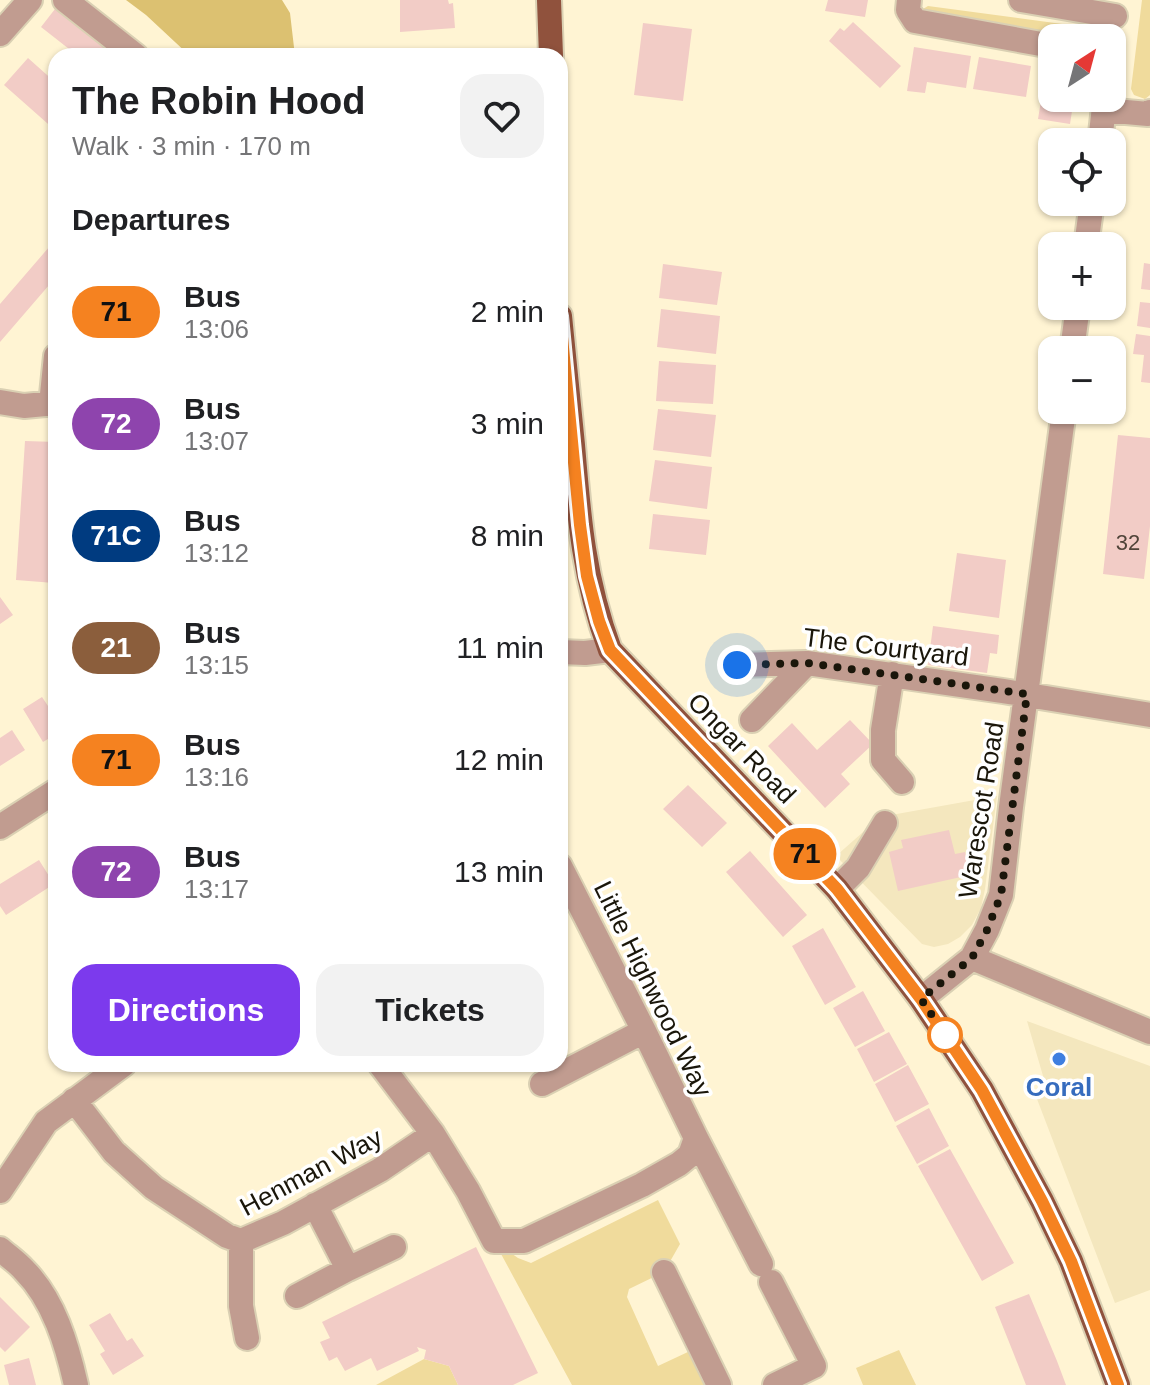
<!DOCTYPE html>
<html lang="en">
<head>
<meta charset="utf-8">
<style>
	:root { --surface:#fff; --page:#f2f2f2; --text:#202124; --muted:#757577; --accent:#7c3aed }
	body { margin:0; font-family:Helvetica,sans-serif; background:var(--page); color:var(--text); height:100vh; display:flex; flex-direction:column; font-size:30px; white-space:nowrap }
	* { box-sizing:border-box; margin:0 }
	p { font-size:26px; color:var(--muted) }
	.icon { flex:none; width:44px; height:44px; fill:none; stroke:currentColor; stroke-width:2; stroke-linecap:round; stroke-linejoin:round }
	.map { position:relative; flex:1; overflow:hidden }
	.details { position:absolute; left:48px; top:48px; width:520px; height:1024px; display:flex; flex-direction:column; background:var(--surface); border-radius:24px; box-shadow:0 2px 6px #0004 }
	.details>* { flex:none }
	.badge { padding:0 16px; border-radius:26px; font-size:28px; line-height:52px }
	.needle { width:52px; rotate:36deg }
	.tools { position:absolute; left:1038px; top:24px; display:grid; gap:16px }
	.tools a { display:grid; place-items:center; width:88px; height:88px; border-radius:16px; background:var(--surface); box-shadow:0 2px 6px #0004; font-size:40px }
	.you { position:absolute; width:40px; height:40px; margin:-20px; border:6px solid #fff; border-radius:50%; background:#1a73e8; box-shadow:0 0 0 12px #1a73e833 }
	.map>.badge { position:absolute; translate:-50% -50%; box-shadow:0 0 0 4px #fff }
	h2 { padding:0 24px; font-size:30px; line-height:72px }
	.round { display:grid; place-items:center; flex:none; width:84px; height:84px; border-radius:24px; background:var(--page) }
	.overview { display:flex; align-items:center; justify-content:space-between; height:136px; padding:0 24px }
	h1 { font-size:38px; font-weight:700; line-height:60px }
	.action { display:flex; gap:16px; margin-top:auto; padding:16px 24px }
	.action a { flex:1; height:92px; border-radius:24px; background:var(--accent); color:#fff; font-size:32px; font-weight:700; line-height:92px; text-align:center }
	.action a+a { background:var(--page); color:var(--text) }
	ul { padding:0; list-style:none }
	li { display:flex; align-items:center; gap:24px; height:112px; padding:0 24px }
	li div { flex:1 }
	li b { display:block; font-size:30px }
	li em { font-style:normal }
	li .badge { min-width:88px; font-weight:700; text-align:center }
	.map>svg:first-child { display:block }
	.built { fill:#f4e7be }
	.green { fill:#f0db9c }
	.forest { fill:#dcc171 }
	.building { fill:#f2ccc6 }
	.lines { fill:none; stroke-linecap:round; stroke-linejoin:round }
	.minor-casing { stroke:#dad0b3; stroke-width:28 }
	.major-casing { stroke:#dad0b3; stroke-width:28 }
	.minor { stroke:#c19c90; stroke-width:24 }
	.major { stroke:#90523d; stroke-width:24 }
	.line-casing { stroke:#fff; stroke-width:18 }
	.line { stroke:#f58220; stroke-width:12 }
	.walk { stroke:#1a160a; stroke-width:8; stroke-dasharray:0 14.4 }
	.stop-dot { fill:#fff; stroke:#f58220; stroke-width:4 }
	.shop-dot { fill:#3f7fe0; stroke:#fff; stroke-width:3 }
	.labels { text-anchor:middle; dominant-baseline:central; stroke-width:7; stroke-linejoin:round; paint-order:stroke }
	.number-label { font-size:22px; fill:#504439 }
	.street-label { font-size:26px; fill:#1a160a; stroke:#fff }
	.shop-label { font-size:26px; font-weight:bold; fill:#366cbe; stroke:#fff }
</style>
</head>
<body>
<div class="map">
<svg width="1150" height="1385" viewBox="0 0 1150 1385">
	<rect width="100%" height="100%" fill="#fff4d3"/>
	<path class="built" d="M997,796L985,889L981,908L972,925L960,937L948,944L934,947L922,944L836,856L880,817Z
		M1027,1021L1150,1066V1290L1115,1303L1037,1099L1048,1093Z"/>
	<path class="green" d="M1142,0H1150V95L1145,99L1134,95L1131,89Z
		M928,6L1077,26L1092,34L1091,38H1052L923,13V9Z
		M658,1200L680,1244L664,1272L629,1289L627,1297L658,1366L690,1351L719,1385H572L494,1241L518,1258L531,1263Z
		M899,1350L916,1385H863L856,1368Z
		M424,1359L449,1366L458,1385H376Z"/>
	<path class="forest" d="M126,0H282L290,13L295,56H190L146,15Z"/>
	<path class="building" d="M400,0H448L449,4L453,3L455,28L400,32Z
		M828,0H868L865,17L825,11Z
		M55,9L115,56H78L41,27Z
		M853,22L901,66L880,88L829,41L840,28L844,31Z
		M643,23L692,29L683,101L634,95Z
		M914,47L971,56L966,88L927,82L925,93L907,91Z
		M979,57L1031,66L1026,97L973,89Z
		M28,58L56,83V131L4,85Z
		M1046,70L1052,71V98H1074L1070,124L1038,119Z
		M56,239V277L0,342V304Z
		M1144,263L1150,264V290L1141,289Z
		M663,264L722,272L717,305L659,298Z
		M1140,302L1150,303V328L1137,326Z
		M661,309L720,316L716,354L657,347Z
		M1136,334L1150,336V383L1141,382L1144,355L1133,354Z
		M659,361L716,365L713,404L656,401Z
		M658,409L716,415L711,457L653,450Z
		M1118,435L1150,438V526L1144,579L1103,574Z
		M25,441L56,442V556L54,583L16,580Z
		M655,460L712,467L707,509L649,501Z
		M653,514L710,520L706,555L649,549Z
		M957,553L1006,560L999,618L949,611Z
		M0,597L13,615L0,624Z
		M933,626L999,635L997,654L990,653L987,673L928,665Z
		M42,697L48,706L56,701V734L43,742L23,709Z
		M850,720L873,744L841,774L850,784L825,808L768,746L792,723L817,750Z
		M12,730L25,750L0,766V738Z
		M688,785L727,823L702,847L663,809Z
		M949,830L955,854L965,852L970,875L898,891L889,852L903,848L901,840Z
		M750,851L807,915L783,937L726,872Z
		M39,860L54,884L6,915L0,906V884Z
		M823,928L856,987L825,1005L792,946Z
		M863,991L885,1031L855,1047L833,1008Z
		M889,1032L907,1064L874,1082L857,1049Z
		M908,1065L929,1104L895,1122L875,1084Z
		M929,1108L949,1146L917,1164L896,1126Z
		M950,1149L1014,1263L982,1281L918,1166Z
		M476,1247L538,1373L513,1385H458L449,1366L424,1359L426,1350L417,1347L419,1351L377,1371L371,1358L345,1371L337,1357L329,1361L320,1342L330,1338L322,1322Z
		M1029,1294L1057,1361L1066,1385H1026L1013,1352L995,1307Z
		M0,1297L30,1327L5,1352L0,1347Z
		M110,1313L127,1341L132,1338L144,1356L113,1375L100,1354L105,1351L89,1325Z
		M29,1358L36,1385H9L4,1365Z"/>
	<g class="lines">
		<defs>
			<path id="minor" d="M65,0L136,56
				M909,0L908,10L915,21L1052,46
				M1021,0L1115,16
				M0,34L30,0
				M1104,110L1148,114L1150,112
				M1100,142L1105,98
				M1086,246L1092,202
				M1072,350L1078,306
				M0,402L24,406L56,403
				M51,404L56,356
				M560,652L585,653L610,650
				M737,665L807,663L1003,691L1150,715
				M892,674L883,730V760L902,782
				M752,720L807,663
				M0,827L56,791
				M560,866L644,1031L696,1138L761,1264
				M837,889L858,868L885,823
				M972,958L1150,1032
				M921,999L972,958L987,930L1001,895L1011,807L1064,410
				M380,1064L433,1134L468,1191L494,1241H524L642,1185L679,1164L690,1155L696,1138
				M542,1084L644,1031
				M74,1100L114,1152L154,1188L227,1236L241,1241L283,1223L380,1170L433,1134
				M0,1191L46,1122L124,1064
				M315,1205L348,1269L394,1247
				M241,1241V1306L247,1338
				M0,1249C8,1256 17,1262 24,1270C54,1300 67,1345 76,1385
				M664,1272L719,1385
				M771,1282L814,1366L775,1385
				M297,1296L348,1269"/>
			<path id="major" d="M549,0L551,56
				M560,316C564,359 569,402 573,445C579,518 584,580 610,650L837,889L921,999L982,1090L1042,1201L1071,1261L1118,1385"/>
		</defs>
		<use href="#minor" class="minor-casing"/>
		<use href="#major" class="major-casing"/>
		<use href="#minor" class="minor"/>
		<use href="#major" class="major"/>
	</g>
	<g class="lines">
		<defs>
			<path id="line" d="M560,316L580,525L587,576L599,621L610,650L837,889L921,999L982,1090L1042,1201L1071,1261L1118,1385"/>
		</defs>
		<use href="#line" class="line-casing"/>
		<use href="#line" class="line"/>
		<path class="walk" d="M737,665L807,663L1027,694L1001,895L987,930L972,958L921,999L952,1045L945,1035"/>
	</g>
	<circle class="stop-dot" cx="945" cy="1035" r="16"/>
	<circle class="shop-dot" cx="1059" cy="1059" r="8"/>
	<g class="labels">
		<g class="number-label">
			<text x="1128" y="542">32</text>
		</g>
		<g class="street-label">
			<text transform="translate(886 647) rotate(7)">The Courtyard</text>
			<text transform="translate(742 748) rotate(46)">Ongar Road</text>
			<text transform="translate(981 810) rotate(-81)">Warescot Road</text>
			<text transform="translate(653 989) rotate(64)">Little Highwood Way</text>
			<text transform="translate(311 1172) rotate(-28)">Henman Way</text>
		</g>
		<g class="shop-label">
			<text x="1059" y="1087">Coral</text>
		</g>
	</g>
</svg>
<div class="tools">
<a><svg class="needle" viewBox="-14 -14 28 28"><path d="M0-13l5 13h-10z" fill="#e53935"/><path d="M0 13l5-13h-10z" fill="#757577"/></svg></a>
<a><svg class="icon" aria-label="locate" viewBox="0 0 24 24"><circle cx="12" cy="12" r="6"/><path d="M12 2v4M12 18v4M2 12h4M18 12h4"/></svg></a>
<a>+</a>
<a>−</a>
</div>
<div class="you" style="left:737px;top:665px"></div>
<b class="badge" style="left:805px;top:854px;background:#f58220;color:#111">71</b>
<section class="details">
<div class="overview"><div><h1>The Robin Hood</h1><p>Walk · 3 min · 170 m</p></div><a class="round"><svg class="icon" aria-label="heart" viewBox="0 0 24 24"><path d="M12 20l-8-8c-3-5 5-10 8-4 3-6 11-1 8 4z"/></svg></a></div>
<h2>Departures</h2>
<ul>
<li><span class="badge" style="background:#f58220;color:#111">71</span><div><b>Bus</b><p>13:06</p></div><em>2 min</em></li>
<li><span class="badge" style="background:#8e44ad;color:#fff">72</span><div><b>Bus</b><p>13:07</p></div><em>3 min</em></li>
<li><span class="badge" style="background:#003b80;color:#fff">71C</span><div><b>Bus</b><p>13:12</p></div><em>8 min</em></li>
<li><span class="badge" style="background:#8b5e3c;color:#fff">21</span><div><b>Bus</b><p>13:15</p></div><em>11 min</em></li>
<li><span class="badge" style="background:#f58220;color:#111">71</span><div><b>Bus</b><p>13:16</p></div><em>12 min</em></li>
<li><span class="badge" style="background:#8e44ad;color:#fff">72</span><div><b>Bus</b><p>13:17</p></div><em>13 min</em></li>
</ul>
<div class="action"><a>Directions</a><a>Tickets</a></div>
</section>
</div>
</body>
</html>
